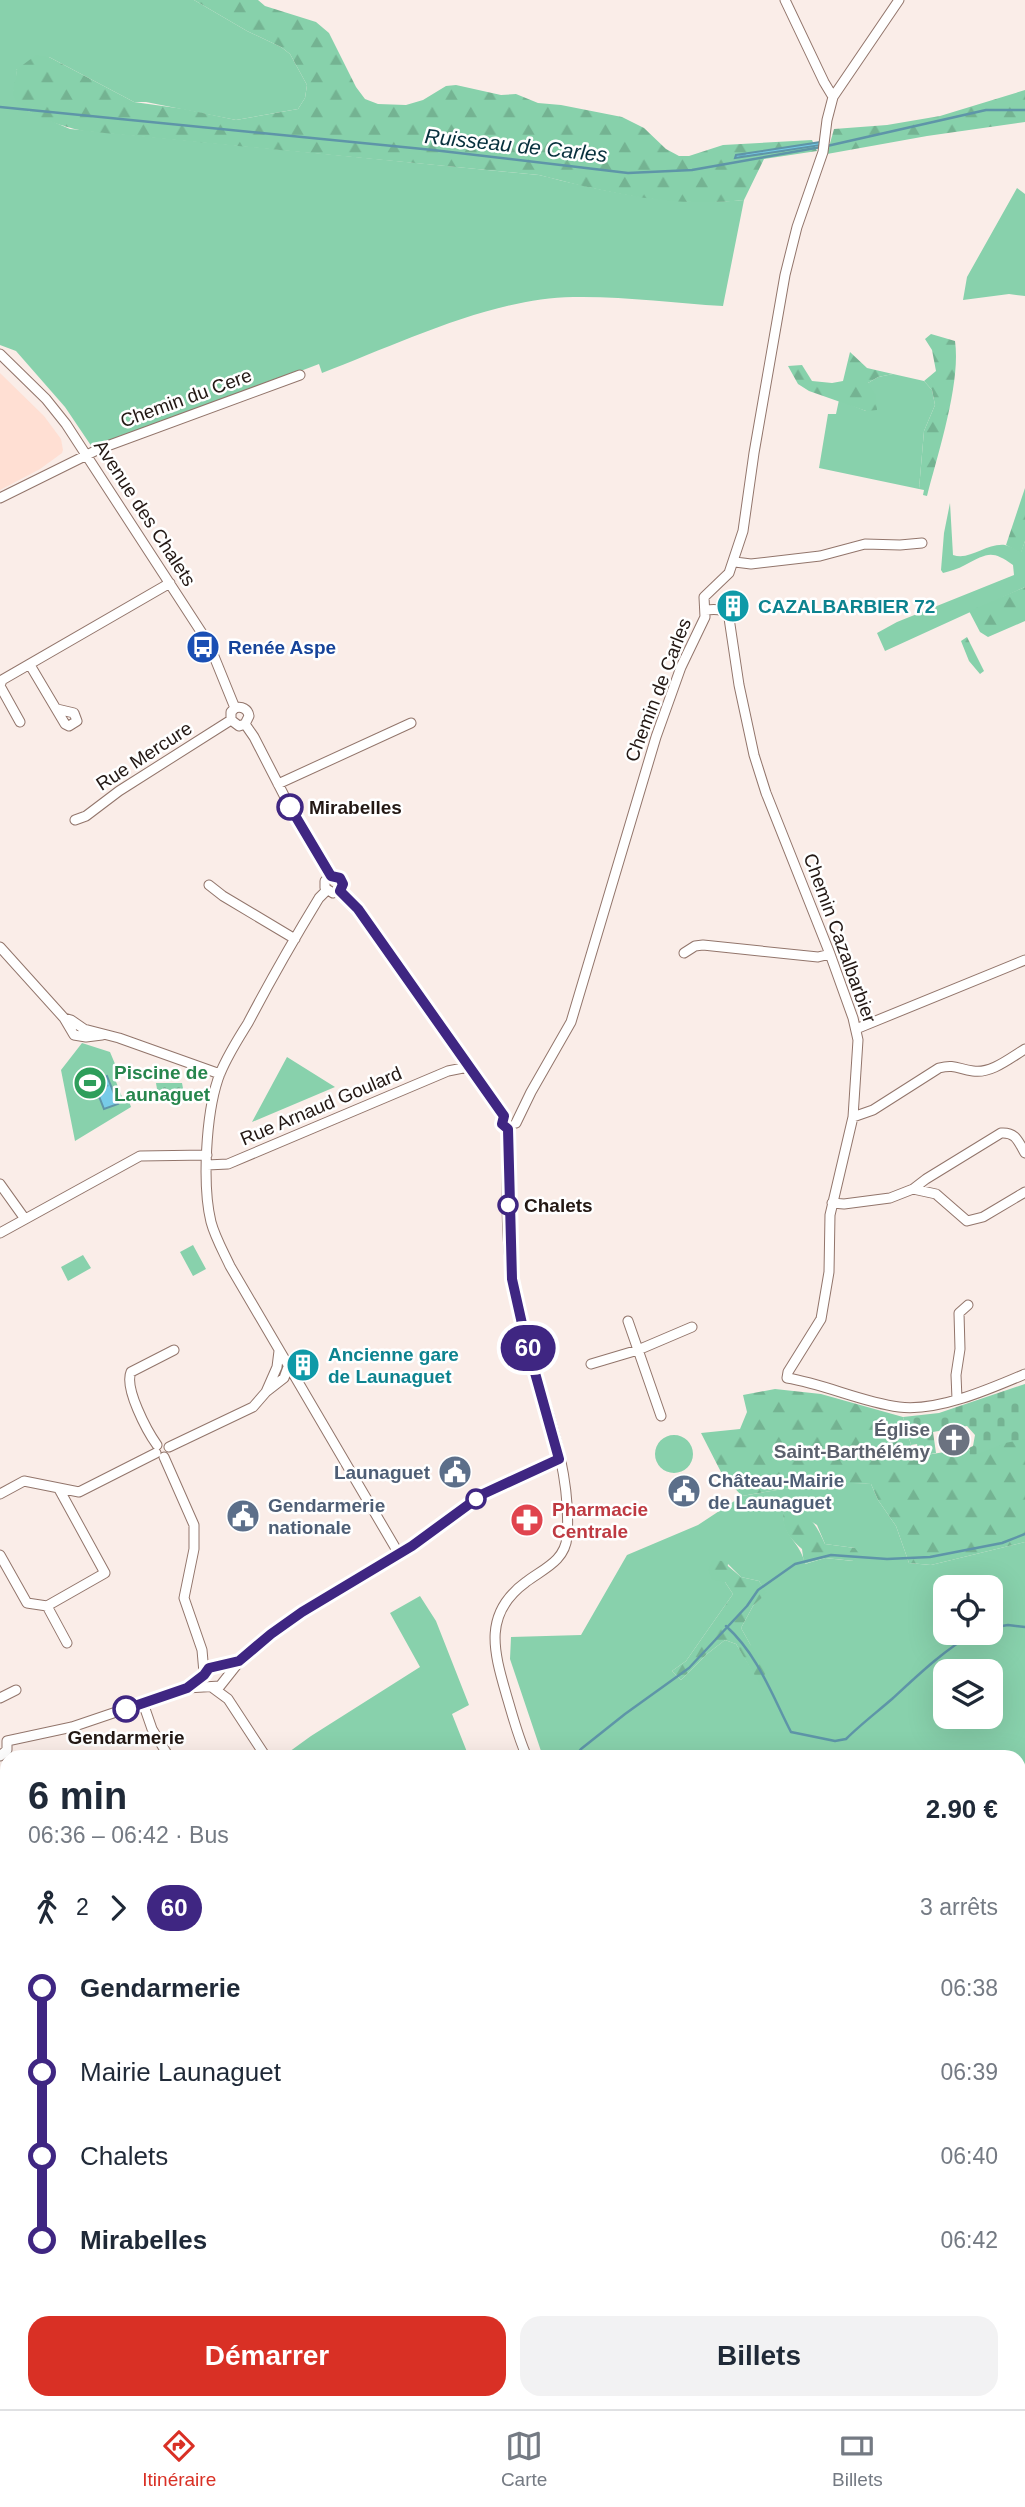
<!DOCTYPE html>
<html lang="fr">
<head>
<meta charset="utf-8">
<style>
	:root { --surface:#fff; --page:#f2f2f3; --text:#1f2937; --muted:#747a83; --line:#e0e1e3; --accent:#d93025 }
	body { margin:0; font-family:Helvetica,sans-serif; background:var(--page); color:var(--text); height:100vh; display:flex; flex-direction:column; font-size:26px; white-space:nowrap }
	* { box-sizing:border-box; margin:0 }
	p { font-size:23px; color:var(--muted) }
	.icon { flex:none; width:38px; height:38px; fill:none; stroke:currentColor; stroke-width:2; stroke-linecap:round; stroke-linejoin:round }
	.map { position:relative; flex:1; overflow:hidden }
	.side { position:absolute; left:0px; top:1750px; width:1026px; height:660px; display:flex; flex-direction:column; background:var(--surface); border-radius:21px 21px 0 0; box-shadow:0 7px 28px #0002 }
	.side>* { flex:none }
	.badge { padding:0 14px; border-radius:23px; font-size:24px; line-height:46px }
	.controls { position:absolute; left:933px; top:1575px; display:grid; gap:14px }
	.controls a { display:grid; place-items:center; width:70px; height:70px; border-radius:14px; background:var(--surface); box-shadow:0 7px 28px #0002; font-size:35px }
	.map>.badge { position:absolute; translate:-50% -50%; box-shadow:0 0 0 4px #fff }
	.legs { display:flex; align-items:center; gap:10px; height:77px; padding:0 28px; font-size:23px }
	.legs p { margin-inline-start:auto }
	.headline { display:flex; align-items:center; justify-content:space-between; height:119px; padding:0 28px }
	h1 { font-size:38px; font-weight:700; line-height:52px }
	.primary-button { display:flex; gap:14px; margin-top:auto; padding:14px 28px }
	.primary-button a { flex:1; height:80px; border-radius:21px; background:var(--accent); color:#fff; font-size:28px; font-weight:700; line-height:80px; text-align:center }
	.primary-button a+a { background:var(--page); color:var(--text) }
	ul { padding:0 28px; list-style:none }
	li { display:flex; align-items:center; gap:24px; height:84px; font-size:26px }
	li i { display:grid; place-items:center; width:10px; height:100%; margin:0 9px; background:currentColor }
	li i::after { content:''; width:18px; height:18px; margin:-9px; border:5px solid; border-radius:50%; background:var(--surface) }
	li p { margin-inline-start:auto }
	li:first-child i { background:linear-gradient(#0000 50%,currentColor 0) }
	li:last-child i { background:linear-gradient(currentColor 50%,#0000 0) }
	.tabs { display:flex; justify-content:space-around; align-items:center; height:98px; border-top:2px solid var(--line); background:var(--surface); font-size:19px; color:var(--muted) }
	.tabs a { display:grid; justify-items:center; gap:4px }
	.tabs .current { color:var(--accent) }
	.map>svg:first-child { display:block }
	.built { fill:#ffdfd3 }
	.green { fill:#88d1ac; fill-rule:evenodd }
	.forest { fill:url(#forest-firs) }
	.cemetery { fill:url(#cemetery-stones) }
	.park { fill:url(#park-dots) }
	.water { fill:url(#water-ripples); stroke:#5e95a8; stroke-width:2 }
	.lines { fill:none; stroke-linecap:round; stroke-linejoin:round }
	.stream { stroke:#5e95a8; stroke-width:2.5 }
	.minor-casing { stroke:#92756b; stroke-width:11 }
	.minor { stroke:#fff; stroke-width:9 }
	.line-1-casing { stroke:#fff; stroke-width:16 }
	.line-1 { stroke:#3f2682; stroke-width:10 }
	.stop-1-dot { fill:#fff; stroke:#3f2682; stroke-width:3.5 }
	.labels { text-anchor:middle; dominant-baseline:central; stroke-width:5; stroke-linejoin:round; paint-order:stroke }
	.street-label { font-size:19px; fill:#231814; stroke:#fff }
	.culture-label { font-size:19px; font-weight:bold; fill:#0d838f; stroke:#fff; text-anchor:start }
	.transit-label { font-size:19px; font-weight:bold; fill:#164399; stroke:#fff; text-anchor:start }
	.stop-label { font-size:19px; font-weight:bold; fill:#231814; stroke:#fff; text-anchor:start }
	.leisure-label { font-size:19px; font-weight:bold; fill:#27864d; stroke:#fff; text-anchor:start }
	.worship-label { font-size:19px; font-weight:bold; fill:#5b616d; stroke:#fff; text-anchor:end }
	.service-label { font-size:19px; font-weight:bold; fill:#4e5e75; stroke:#fff; text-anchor:start }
	.health-label { font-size:19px; font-weight:bold; fill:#be3a42; stroke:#fff; text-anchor:start }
	.water-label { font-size:21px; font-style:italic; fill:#07303d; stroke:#fff }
</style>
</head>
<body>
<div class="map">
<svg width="1025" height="2409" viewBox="0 0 1025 2409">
	<defs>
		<pattern id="forest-firs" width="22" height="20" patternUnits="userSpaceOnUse" patternTransform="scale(1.75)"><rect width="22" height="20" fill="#87d1ab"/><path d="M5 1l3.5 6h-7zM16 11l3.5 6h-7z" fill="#74b392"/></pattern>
		<pattern id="cemetery-stones" width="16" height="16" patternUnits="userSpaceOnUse" patternTransform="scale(1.75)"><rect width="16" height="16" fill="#88d1ac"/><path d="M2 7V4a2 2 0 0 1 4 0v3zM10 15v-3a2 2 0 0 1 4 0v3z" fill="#75b393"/></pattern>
		<pattern id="park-dots" width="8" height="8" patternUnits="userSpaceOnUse" patternTransform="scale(1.75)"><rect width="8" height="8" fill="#88d1ac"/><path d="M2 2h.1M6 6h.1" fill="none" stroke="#75b393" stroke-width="1.8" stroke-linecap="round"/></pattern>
		<pattern id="water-ripples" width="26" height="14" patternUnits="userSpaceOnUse" patternTransform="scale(1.75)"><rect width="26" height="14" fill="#77cbe8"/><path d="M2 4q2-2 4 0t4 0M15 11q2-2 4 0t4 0" fill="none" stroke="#67aec6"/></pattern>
	</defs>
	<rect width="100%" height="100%" fill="#faede8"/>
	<path class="built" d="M0,373L44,416L61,439L63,450L62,453L40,469L0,490Z"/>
	<path class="green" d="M0,0H194L247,31L281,47L290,54L307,85L305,98L298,109L236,120L146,102H134L49,57L16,70L17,81L13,92L26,110L70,129L539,175C606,192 675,207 744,200L723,306C674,303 623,296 573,297C492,298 398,344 322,373L319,364L94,450L65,407L16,351L0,345Z
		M1017,188L1025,194V296L1009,294L963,300L967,277Z
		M893,374L924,381L932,390L935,405L924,431L919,489L819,468L828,414H836L839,400L866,411L868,383L878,377Z
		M950,503L953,555C970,561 986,543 1005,545C1010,546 1016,550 1021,552L1025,541V587L885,651L877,633L897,622L1014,575L1013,565C991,549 987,554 965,565C958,569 950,571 943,573L941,570L944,533Z
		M82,1043L110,1052L118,1071L113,1074L124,1102L129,1101L131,1107L75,1141L61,1070Z
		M287,1057L335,1087L252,1122Z
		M193,1245L206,1269L193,1276L180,1252Z
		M83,1255L91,1268L68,1281L61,1267Z
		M655 1454a19 19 0 1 1 38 0a19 19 0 1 1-38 0Z
		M845,1483L871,1484L878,1500L896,1526L909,1563L931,1565L1025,1542V1985L1019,1986L1018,1757H543L510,1659L511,1637L581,1635L627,1555L698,1525L742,1496L783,1489ZM785,1505L817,1525L825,1544L855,1548L853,1561L825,1558L805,1564C800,1539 778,1536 785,1505ZM728,1564L741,1577L759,1581L766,1593L753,1606L741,1628L750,1644L761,1684L736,1644L725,1640L707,1654L681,1680L672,1671L686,1661L733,1594L725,1582ZM945,1587H990V1633H945ZM945,1671H990V1717H945Z
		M420,1596L436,1621L469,1705L452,1714L469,1757H282L311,1736L420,1667L390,1613Z
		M0,1976L7,1991V2025L0,2029Z
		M1019,2001H1025V2250H1019Z
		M7,2045V2382L0,2388V2049Z
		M279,2403H387L392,2409H275Z"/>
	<path class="forest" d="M194,0H258L265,6L316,22L329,33L356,87L365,99L378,104L406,105L423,100L446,86L456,85L501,95L516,94L538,103L561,105L622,117L644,128L666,149L679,156H689L723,145L812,140L817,151L764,159L744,200C671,208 609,193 539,175L84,131C67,128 12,112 13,92C13,83 17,82 16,70L36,55L49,57L134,102L184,109L236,120L298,109L305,98L307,85L290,54L281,47L247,31Z
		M1025,90V122L927,136L827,154L834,129L887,125L940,116Z
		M931,334L955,341C961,383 938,453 927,496L923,495L924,490L919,489L924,431L935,405L932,390L924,381L936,371L932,350L925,339Z
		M850,352L867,368L893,374L878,377L868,383L876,395L877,410L866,411L809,391L798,384L788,366L802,365L812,381L832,383L843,381Z
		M1025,488V541L1021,553L1006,545Z
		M1025,587V621L988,637L980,632L969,611Z
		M967,637L984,671L980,674L969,661L961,641Z
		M775,1389L821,1394L903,1417L915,1459L920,1456L969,1448V1451L1025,1430V1542L931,1565L909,1563L896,1526L878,1500L871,1484C828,1483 785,1488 742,1496L723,1476L701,1433L740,1429L747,1412L743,1395Z
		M784,1505C809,1514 814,1520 825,1544L855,1548L860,1555L854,1561L825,1558L804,1564L802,1549C786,1535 781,1527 784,1505Z
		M712,1560L722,1561L741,1577L759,1581L767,1593L753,1606L741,1628L766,1672L761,1686L736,1644L725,1640L707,1654L681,1680L672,1671L686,1661L733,1594L725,1582L712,1580L708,1570Z"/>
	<path class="cemetery" d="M1025,1384V1439L1005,1443L970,1457L969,1448L973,1446L975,1435L967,1426L933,1432L936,1453L920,1456L917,1444L911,1445L903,1417L939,1413Z"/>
	<path class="park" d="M156,1083H182L184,1094L158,1095Z"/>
	<path class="water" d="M821,142V145L735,158L736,155Z
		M107,1076L118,1104L104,1109L93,1081Z"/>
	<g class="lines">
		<path class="stream" d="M0,107L433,150L628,173L692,170L821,147
			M827,146L986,110H1025
			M726,1626C758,1655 772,1695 791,1732L835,1741L846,1739C860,1725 877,1712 892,1699C918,1675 944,1650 974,1633
			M990,1628L1008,1625L1025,1627
			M575,1757L581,1749L625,1714L689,1668L747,1606L758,1590L795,1564L831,1555L887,1559L930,1557L1002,1543L1025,1534"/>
		<defs>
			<path id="minor" d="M785,0L824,82L833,97
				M0,354L46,399L66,424L209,644L235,708L231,712V720L239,726L245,724
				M0,498L99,449L300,375
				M735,562L751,564L820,556L865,544L900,545L922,543
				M705,610C715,609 724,608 729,618L739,685L754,755L766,793L830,954L853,1018L858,1040L853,1117L830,1215L829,1272L821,1319L788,1372L787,1378C825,1384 861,1402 899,1407C937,1412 990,1389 1025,1374
				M30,665L65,724L69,726L77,721L74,713L57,709
				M235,708C242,706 248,709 249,716L245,724
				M20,722L0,686L2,680L170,583
				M245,724L254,737L291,809L331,876H337L342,881L340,891
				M278,784L411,723
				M75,820L86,816L119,791L231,720
				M331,876L325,881V888L333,893L340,891
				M209,885L223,896L295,939
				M327,890L319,898C294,939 270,981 248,1023C237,1041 225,1059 218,1079C206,1115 202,1185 211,1222C215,1237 223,1251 230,1266L399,1554
				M340,891L357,909L504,1117L502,1124L508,1129C507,1188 504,1252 518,1310C535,1383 573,1460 567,1537C565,1561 543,1569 526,1582C482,1614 494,1652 507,1697C513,1717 518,1737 527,1757
				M0,947L64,1018
				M684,953L695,946L703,945L818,957L830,954
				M856,1029L1025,960
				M102,1035L86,1037L74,1035L64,1018L71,1020L84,1029L119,1038L220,1074
				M853,1117L873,1110L939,1068C955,1064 958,1069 973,1071C991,1074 1010,1058 1025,1049
				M516,1123L531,1092L571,1022L656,737L681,667L705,617L704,597L729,573L743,531L754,453L785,275L797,227L823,152L827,120L833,97L899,0
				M207,1165L228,1164L448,1071L468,1067
				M0,1184L25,1219
				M913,1189L936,1194L967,1221L983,1217L1025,1192
				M832,1203L844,1204L890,1198L913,1189L926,1179L1001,1133C1016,1132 1018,1141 1025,1153
				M0,1233L140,1156L207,1155
				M628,1321L661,1416
				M591,1364L638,1350L692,1327
				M266,1392L277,1367L279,1351
				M957,1399L956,1375L960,1349L959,1313L968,1305
				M157,1445C147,1431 124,1388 131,1372L174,1350
				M169,1447L253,1407L266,1392L284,1378L288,1367
				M164,1457L194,1525V1549L184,1598L202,1650L204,1673
				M0,1494L24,1481L79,1492L156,1453
				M0,1555L27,1603L47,1606L105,1573L59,1489
				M47,1606L67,1643
				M187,1688L204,1675L209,1668L239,1662
				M213,1688L228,1699L266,1757
				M0,1698L16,1690
				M143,1703L152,1729L169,1757
				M7,1741L72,1727L187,1688L220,1686L239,1662L271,1634L302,1612L412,1546L483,1494L559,1459
				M0,1756L7,1750V1741
				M0,1848L7,1845
				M0,1913L7,1910
				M1018,1995L1025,1994
				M711,2409V2403"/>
		</defs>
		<use href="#minor" class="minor-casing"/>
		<use href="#minor" class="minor"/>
	</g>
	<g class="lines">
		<defs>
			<path id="line-1" d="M126,1709L187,1688L204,1675L209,1668L239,1661L271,1634L302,1612L412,1546L483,1494L559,1459L525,1337L512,1279L508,1129L502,1124L504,1116L358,909L340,891L343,884L340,878L331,876L290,807"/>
		</defs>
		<use href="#line-1" class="line-1-casing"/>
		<use href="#line-1" class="line-1"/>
	</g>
	<defs>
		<symbol id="building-disc" viewBox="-11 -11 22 22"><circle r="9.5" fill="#0f9aa8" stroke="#fff"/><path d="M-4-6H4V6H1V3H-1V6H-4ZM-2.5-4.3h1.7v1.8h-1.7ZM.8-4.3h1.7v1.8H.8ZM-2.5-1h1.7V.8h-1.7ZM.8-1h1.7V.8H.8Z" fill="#fff"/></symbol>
		<symbol id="bus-disc" viewBox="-11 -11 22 22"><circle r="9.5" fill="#1a4fb4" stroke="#fff"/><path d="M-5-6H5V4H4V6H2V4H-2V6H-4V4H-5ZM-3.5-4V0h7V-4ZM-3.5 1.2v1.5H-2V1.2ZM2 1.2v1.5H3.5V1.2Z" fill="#fff"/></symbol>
		<symbol id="stadium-disc" viewBox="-11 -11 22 22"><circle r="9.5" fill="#2e9e5b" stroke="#fff"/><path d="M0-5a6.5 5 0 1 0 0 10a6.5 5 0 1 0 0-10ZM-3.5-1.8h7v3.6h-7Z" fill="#fff"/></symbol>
		<symbol id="church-disc" viewBox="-11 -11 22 22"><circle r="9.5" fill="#6b7280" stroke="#fff"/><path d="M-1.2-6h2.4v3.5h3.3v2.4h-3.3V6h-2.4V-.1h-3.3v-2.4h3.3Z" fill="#fff"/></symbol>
		<symbol id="civic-disc" viewBox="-11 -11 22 22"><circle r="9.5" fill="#5c6f8a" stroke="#fff"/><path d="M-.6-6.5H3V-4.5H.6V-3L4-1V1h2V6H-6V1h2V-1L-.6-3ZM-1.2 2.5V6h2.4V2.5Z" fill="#fff"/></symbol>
		<symbol id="pharmacy-disc" viewBox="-11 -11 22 22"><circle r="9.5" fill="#e0444e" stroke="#fff"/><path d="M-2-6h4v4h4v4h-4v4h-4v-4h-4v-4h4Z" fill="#fff"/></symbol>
	</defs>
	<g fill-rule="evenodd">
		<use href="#building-disc" x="714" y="587" width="38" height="38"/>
		<use href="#bus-disc" x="184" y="628" width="38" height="38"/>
		<use href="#stadium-disc" x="71" y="1064" width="38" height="38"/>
		<use href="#building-disc" x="284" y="1346" width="38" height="38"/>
		<use href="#church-disc" x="935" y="1421" width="38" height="38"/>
		<use href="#civic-disc" x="436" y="1453" width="38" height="38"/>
		<use href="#civic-disc" x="665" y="1472" width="38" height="38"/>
		<use href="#civic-disc" x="224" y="1497" width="38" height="38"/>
		<use href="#pharmacy-disc" x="508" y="1501" width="38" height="38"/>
	</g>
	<g class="stop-1-dot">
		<circle cx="290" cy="807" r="12"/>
		<circle cx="508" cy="1205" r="9"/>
		<circle cx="476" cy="1499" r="9"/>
		<circle cx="126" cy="1709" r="12"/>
	</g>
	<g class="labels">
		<g class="street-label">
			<text transform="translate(186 398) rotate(-20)">Chemin du Cere</text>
			<text transform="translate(145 513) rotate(57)">Avenue des Chalets</text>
			<text transform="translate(658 690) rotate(-69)">Chemin de Carles</text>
			<text transform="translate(144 756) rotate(-33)">Rue Mercure</text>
			<text transform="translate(840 938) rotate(70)">Chemin Cazalbarbier</text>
			<text transform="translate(321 1106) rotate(-23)">Rue Arnaud Goulard</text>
		</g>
		<g class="culture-label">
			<text x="758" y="606">CAZALBARBIER 72</text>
			<text x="328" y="1354">Ancienne gare<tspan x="328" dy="22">de Launaguet</tspan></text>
		</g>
		<g class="transit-label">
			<text x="228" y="647">Renée Aspe</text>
		</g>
		<g class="stop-label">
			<text x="309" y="807">Mirabelles</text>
			<text x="524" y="1205">Chalets</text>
			<text x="126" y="1737" text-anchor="middle">Gendarmerie</text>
		</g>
		<g class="leisure-label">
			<text x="114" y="1072">Piscine de<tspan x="114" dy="22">Launaguet</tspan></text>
		</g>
		<g class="worship-label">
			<text x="930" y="1429">Église<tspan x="930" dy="22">Saint-Barthélémy</tspan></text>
		</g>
		<g class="service-label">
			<text x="430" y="1472" text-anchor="end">Launaguet</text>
			<text x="708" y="1480">Château-Mairie<tspan x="708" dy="22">de Launaguet</tspan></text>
			<text x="268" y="1505">Gendarmerie<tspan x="268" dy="22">nationale</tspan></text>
		</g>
		<g class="health-label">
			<text x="552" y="1509">Pharmacie<tspan x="552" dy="22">Centrale</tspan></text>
		</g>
		<g class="water-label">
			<text transform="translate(516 145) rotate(6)">Ruisseau de Carles</text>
		</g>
	</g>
</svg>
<div class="controls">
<a><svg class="icon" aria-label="locate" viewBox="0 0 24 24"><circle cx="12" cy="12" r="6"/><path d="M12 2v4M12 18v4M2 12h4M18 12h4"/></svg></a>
<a><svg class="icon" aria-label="layers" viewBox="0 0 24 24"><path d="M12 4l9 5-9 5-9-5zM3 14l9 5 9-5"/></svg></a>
</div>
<b class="badge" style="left:528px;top:1348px;background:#3f2682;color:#fff">60</b>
<section class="side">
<div class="headline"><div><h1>6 min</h1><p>06:36 – 06:42 · Bus</p></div><b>2.90 €</b></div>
<div class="legs"><svg class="icon" aria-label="walk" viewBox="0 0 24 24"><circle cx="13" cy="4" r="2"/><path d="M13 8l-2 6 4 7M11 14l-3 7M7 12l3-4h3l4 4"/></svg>2<svg class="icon" aria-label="forward" viewBox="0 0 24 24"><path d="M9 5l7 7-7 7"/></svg><b class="badge" style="background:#3f2682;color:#fff">60</b><p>3 arrêts</p></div>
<ul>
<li><i style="color:#3f2682"></i><b>Gendarmerie</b><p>06:38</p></li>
<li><i style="color:#3f2682"></i><span>Mairie Launaguet</span><p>06:39</p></li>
<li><i style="color:#3f2682"></i><span>Chalets</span><p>06:40</p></li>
<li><i style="color:#3f2682"></i><b>Mirabelles</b><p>06:42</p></li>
</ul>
<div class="primary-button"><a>Démarrer</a><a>Billets</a></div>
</section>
</div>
<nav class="tabs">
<a class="current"><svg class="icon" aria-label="directions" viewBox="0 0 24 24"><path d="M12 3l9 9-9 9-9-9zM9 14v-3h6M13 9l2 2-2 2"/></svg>Itinéraire</a>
<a><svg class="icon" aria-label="map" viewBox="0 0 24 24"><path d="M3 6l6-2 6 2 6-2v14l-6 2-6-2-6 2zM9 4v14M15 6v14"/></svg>Carte</a>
<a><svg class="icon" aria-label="tickets" viewBox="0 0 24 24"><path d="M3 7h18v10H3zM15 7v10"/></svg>Billets</a>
</nav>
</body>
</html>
